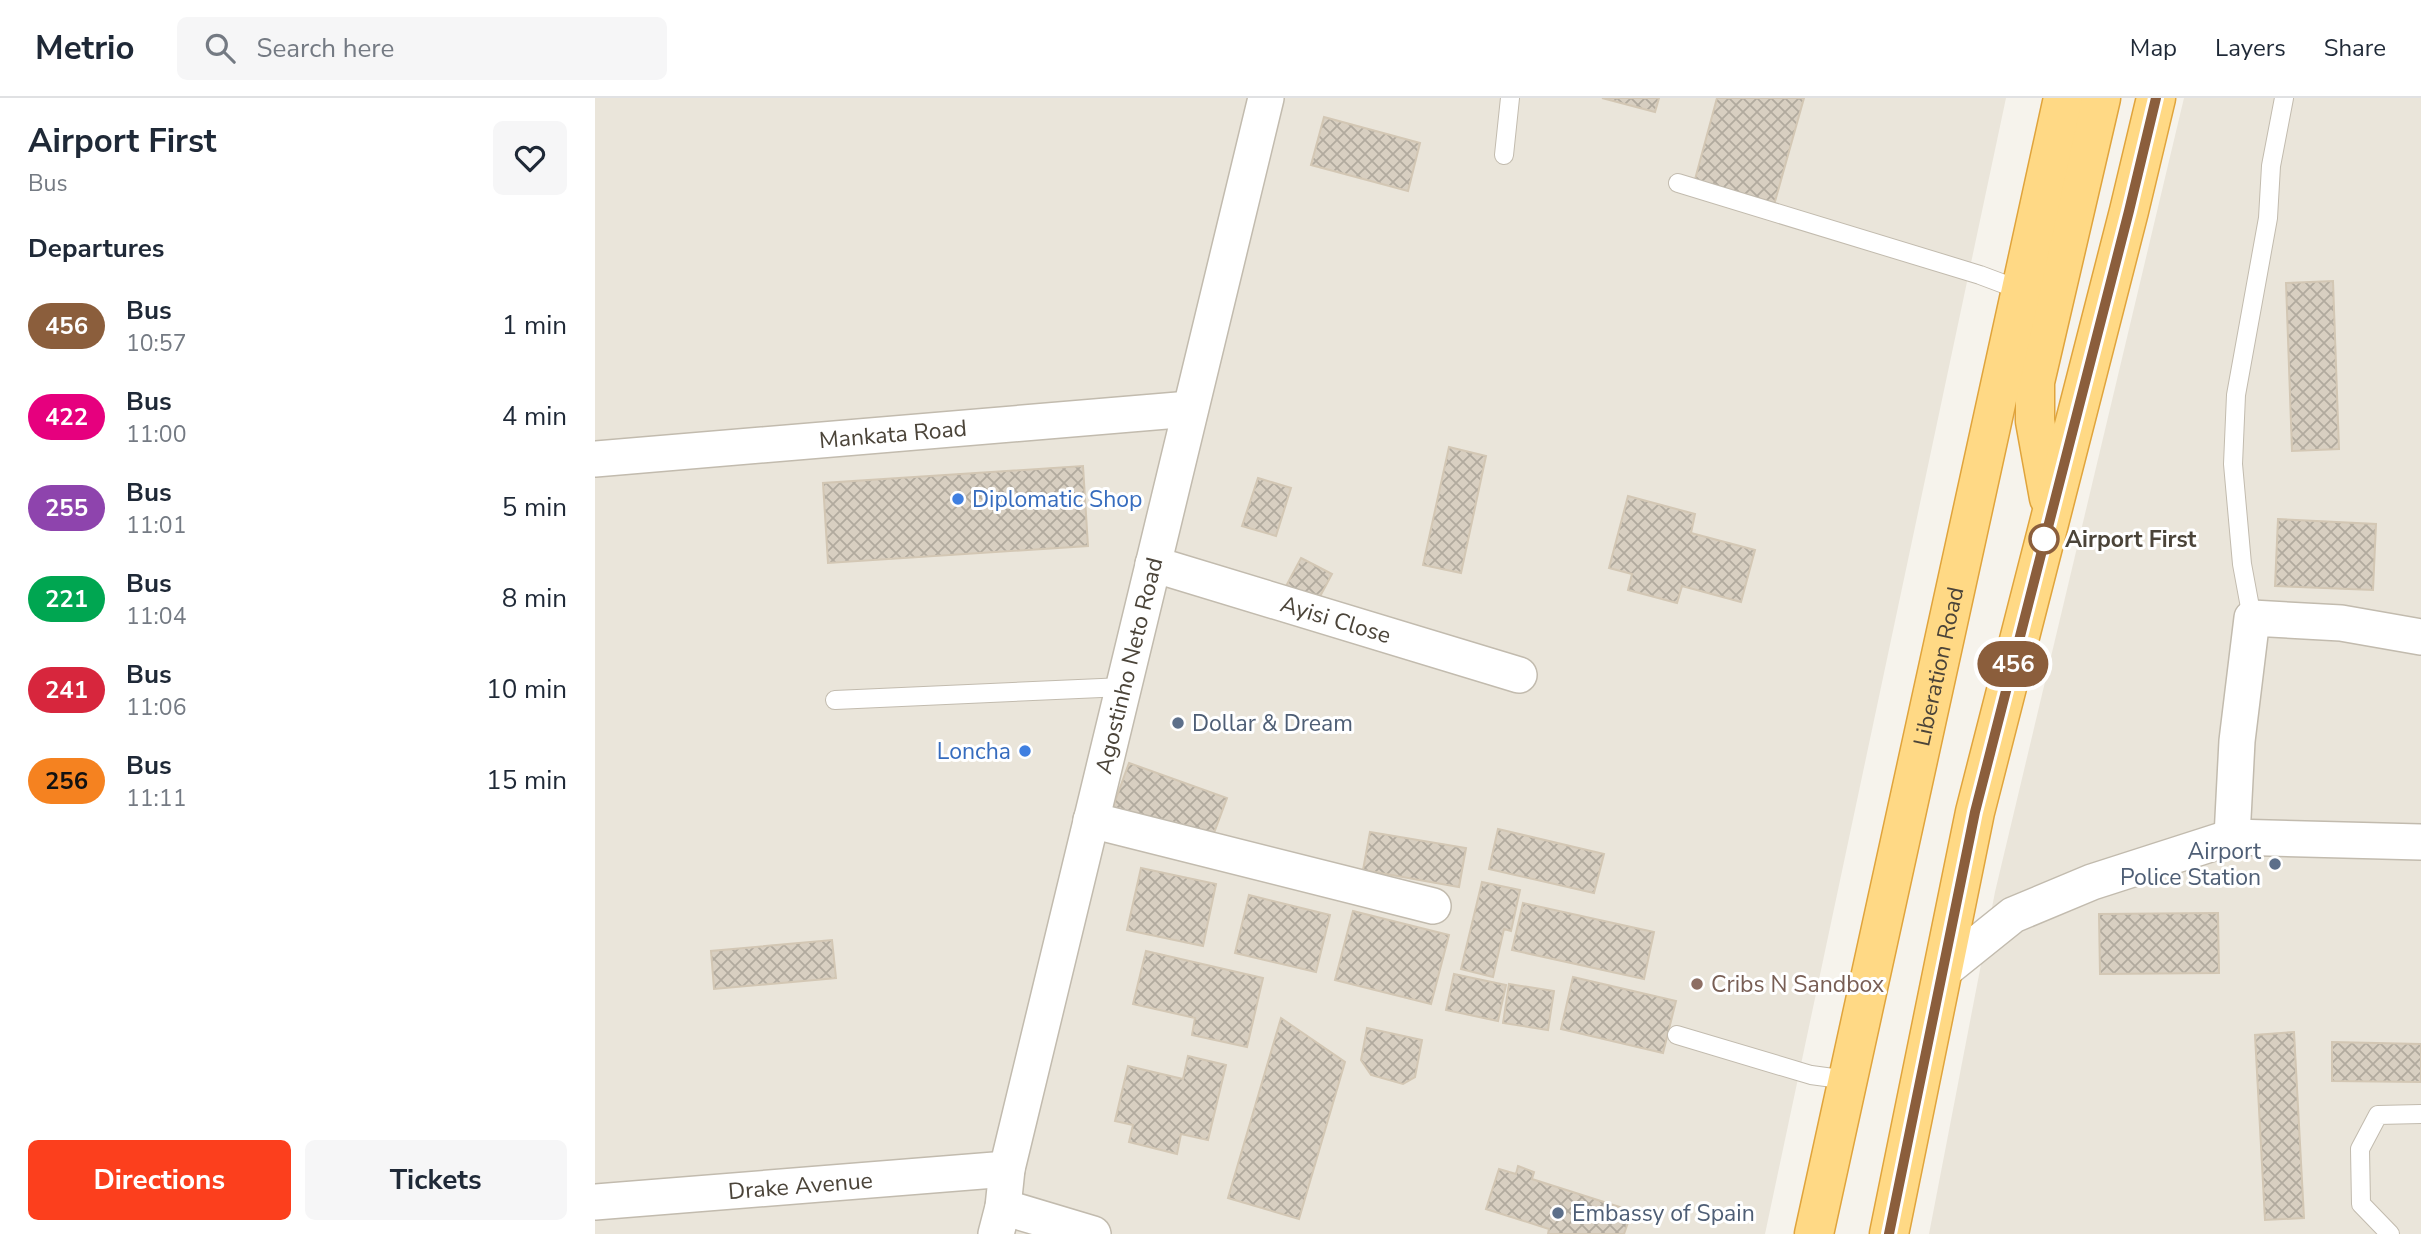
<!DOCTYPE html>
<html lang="en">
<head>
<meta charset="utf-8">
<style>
	:root { --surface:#fff; --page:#f6f6f7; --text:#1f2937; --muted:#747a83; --line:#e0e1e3; --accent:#fc3f1d }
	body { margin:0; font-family:"Nunito Sans",sans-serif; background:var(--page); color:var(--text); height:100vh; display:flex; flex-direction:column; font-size:26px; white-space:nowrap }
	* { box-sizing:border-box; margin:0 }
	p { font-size:23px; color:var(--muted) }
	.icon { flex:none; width:38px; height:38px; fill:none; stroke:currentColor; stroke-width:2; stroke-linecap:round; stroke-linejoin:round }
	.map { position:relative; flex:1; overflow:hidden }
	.details { display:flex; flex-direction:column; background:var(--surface); width:595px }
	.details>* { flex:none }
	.badge { padding:0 14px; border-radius:23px; font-size:24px; line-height:46px }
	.map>.badge { position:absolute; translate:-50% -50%; box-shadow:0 0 0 4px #fff }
	h2 { padding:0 28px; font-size:26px; line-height:63px }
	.round { display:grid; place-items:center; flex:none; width:74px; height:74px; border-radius:10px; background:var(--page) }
	.headline { display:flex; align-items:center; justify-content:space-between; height:119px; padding:0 28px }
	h1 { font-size:33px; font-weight:700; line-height:52px }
	.button { display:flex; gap:14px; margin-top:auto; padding:14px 28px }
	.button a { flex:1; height:80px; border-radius:10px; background:var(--accent); color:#fff; font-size:28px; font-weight:700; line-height:80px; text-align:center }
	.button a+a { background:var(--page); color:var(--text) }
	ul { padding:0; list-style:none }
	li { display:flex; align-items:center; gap:21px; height:91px; padding:0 28px }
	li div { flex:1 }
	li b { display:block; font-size:26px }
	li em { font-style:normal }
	li .badge { min-width:77px; font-weight:700; text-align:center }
	header { display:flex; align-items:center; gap:42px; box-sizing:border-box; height:98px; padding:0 35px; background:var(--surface); border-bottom:2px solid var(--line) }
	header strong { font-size:33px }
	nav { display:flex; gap:38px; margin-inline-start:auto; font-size:24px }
	.search { width:490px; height:63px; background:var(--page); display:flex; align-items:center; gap:18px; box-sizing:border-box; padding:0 24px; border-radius:10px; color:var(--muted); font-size:26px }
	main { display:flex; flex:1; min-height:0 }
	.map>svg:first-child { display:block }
	.residential { fill:#eae5da }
	.building { fill:url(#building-cross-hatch); stroke:#d3c7b4; stroke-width:2 }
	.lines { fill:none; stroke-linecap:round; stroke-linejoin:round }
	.service-casing { stroke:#c2bbae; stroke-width:20 }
	.minor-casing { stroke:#c2bbae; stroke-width:38 }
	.trunk-casing { stroke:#e0a43c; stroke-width:41 }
	.service { stroke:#fff; stroke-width:18 }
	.minor { stroke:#fff; stroke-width:35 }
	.trunk { stroke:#ffd985; stroke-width:38 }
	.line-casing { stroke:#fff; stroke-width:16 }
	.line { stroke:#8b5e3c; stroke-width:10 }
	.shop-dot { fill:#3f7fe0; stroke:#fff; stroke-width:2.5 }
	.stop-dot { fill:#fff; stroke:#8b5e3c; stroke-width:3.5 }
	.service-dot { fill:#5c6f8a; stroke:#fff; stroke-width:2.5 }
	.education-dot { fill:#8d6e63; stroke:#fff; stroke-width:2.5 }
	.labels { text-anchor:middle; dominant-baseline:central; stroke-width:6; stroke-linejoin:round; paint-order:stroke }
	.street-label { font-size:23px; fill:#4b4439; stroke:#fff }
	.shop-label { font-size:23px; fill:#366cbe; stroke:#fff; text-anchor:start }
	.stop-label { font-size:23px; font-weight:bold; fill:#4b4439; stroke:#fff; text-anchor:start }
	.service-label { font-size:23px; fill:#4e5e75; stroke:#fff; text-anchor:start }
	.education-label { font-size:23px; fill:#785e54; stroke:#fff; text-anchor:start }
</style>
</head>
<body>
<header>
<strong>Metrio</strong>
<div class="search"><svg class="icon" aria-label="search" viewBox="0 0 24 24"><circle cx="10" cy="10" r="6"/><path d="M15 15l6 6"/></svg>Search here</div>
<nav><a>Map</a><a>Layers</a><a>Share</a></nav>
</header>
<main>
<section class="details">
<div class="headline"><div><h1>Airport First</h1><p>Bus</p></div><a class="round"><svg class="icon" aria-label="heart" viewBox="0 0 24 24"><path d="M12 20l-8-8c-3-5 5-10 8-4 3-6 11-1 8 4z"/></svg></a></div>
<h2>Departures</h2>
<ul>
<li><span class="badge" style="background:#8b5e3c;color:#fff">456</span><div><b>Bus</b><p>10:57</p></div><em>1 min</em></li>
<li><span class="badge" style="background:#e6007e;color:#fff">422</span><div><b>Bus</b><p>11:00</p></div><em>4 min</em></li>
<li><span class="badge" style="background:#8e44ad;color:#fff">255</span><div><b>Bus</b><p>11:01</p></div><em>5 min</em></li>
<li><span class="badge" style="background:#00a651;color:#fff">221</span><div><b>Bus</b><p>11:04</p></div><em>8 min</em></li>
<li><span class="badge" style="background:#d7263d;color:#fff">241</span><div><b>Bus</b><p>11:06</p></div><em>10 min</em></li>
<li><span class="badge" style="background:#f58220;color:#111">256</span><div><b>Bus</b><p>11:11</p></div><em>15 min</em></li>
</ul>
<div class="button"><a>Directions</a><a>Tickets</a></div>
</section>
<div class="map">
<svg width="1826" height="1136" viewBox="0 0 1826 1136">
	<defs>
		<pattern id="building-cross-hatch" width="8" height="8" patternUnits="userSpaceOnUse" patternTransform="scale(1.75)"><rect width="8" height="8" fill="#d8cfc1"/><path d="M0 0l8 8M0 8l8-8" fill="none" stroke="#b1aa9e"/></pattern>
	</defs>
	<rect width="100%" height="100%" fill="#f6f3ec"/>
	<path class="residential" d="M0,0H1411L1170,1136H0Z
		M1589,0H1826V1136H1334L1400,794Z"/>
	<path class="building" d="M1007,0H1064L1060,14Z
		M1122,0H1209L1179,107L1099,85Z
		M729,19L825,45L813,93L716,67Z
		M1738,183L1744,351L1697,353L1691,185Z
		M854,349L891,358L866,475L828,467Z
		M488,368L493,448L233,465L228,385Z
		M663,380L696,390L681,438L647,428Z
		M1033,398L1100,416L1096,435L1160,452L1146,504L1087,488L1082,505L1033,492L1037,476L1014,470Z
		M1683,421L1781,426L1778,492L1680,488Z
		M706,460L737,476L721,506L690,490Z
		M534,665L632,700L616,743L518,709Z
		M903,731L1009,756L999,795L894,771Z
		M775,734L871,750L864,789L768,772Z
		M546,770L621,786L608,848L532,832Z
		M887,784L925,792L916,833L909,831L898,879L866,871Z
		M654,797L735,817L721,874L640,855Z
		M928,805L1059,834L1049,881L917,852Z
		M758,813L854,837L836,906L740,882Z
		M1623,815L1624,875L1505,876L1504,816Z
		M237,842L241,880L119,891L116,853Z
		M551,853L668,880L652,949L597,937L600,920L538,906Z
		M859,876L911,887L903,923L851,912Z
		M978,879L1081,903L1068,955L966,931Z
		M914,886L959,893L953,932L908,925Z
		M686,920L750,964L704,1121L633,1100Z
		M772,930L827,942L820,979L808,986L776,977L766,962Z
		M1699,934L1709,1120L1670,1122L1660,937Z
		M1737,944L1826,946V984L1737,983Z
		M593,958L631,967L613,1042L586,1036L582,1056L534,1044L538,1027L520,1023L533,968L588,981Z
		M923,1068L939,1074L937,1081L1037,1113L1029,1136H953L954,1131L891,1111L904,1071L921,1076Z"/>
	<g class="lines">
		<defs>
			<path id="service" d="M909,57L915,0
				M1083,85L1385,177L1425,192
				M1657,520L1647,466L1638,366L1641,297L1673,120L1676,68L1689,0
				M240,602L529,589
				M1082,937L1216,977L1253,982
				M1795,1136L1766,1106L1765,1051L1783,1017L1826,1016"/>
			<g id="minor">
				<path id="s1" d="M0,361L595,311"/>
				<path id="s2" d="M558,466L924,577"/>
				<path d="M496,722L838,808"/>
				<path d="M1637,739L1642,643L1657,520L1746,525L1826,539"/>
				<path d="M1347,874L1418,817L1497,784L1637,739L1826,744"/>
				<path id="s3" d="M0,1104L412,1071"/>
				<path d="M408,1109L498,1136"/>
				<path id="s4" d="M401,1136L408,1109L412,1071L671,0"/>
			</g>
			<g id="trunk">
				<path d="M1454,400L1440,323V284L1506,0"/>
				<path id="s5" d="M1219,1136L1468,0"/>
				<path d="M1294,1136L1380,714L1534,113L1561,0"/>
			</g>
		</defs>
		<use href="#service" class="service-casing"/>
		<use href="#minor" class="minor-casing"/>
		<use href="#trunk" class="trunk-casing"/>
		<use href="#service" class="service"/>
		<use href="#minor" class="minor"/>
		<use href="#trunk" class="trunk"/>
	</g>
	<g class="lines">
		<defs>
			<path id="line" d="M1294,1136L1380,714L1534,113L1561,0"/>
		</defs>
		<use href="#line" class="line-casing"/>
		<use href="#line" class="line"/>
	</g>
	<g class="shop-dot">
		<circle cx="363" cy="401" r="7"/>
		<circle cx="430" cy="653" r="7"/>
	</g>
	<circle class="stop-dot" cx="1449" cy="441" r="14"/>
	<g class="service-dot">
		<circle cx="583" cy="625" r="7"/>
		<circle cx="1680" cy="766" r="7"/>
		<circle cx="963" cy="1115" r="7"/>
	</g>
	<circle class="education-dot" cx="1102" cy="886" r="7"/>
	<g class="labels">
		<g class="street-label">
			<text stroke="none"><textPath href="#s1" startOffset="299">Mankata Road</textPath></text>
			<text stroke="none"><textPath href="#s2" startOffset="191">Ayisi Close</textPath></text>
			<text stroke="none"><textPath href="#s4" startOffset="584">Agostinho Neto Road</textPath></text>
			<text stroke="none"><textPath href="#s5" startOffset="581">Liberation Road</textPath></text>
			<text stroke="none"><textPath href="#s3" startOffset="206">Drake Avenue</textPath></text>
		</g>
		<g class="shop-label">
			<text x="377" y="401">Diplomatic Shop</text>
			<text x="416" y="653" text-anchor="end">Loncha</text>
		</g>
		<g class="stop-label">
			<text x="1470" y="441">Airport First</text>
		</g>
		<g class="service-label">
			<text x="597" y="625">Dollar &amp; Dream</text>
			<text x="1666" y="753" text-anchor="end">Airport<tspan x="1666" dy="26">Police Station</tspan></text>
			<text x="977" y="1115">Embassy of Spain</text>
		</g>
		<g class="education-label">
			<text x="1116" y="886">Cribs N Sandbox</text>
		</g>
	</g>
</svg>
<b class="badge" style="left:1418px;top:566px;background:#8b5e3c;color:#fff">456</b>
</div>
</main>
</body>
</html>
